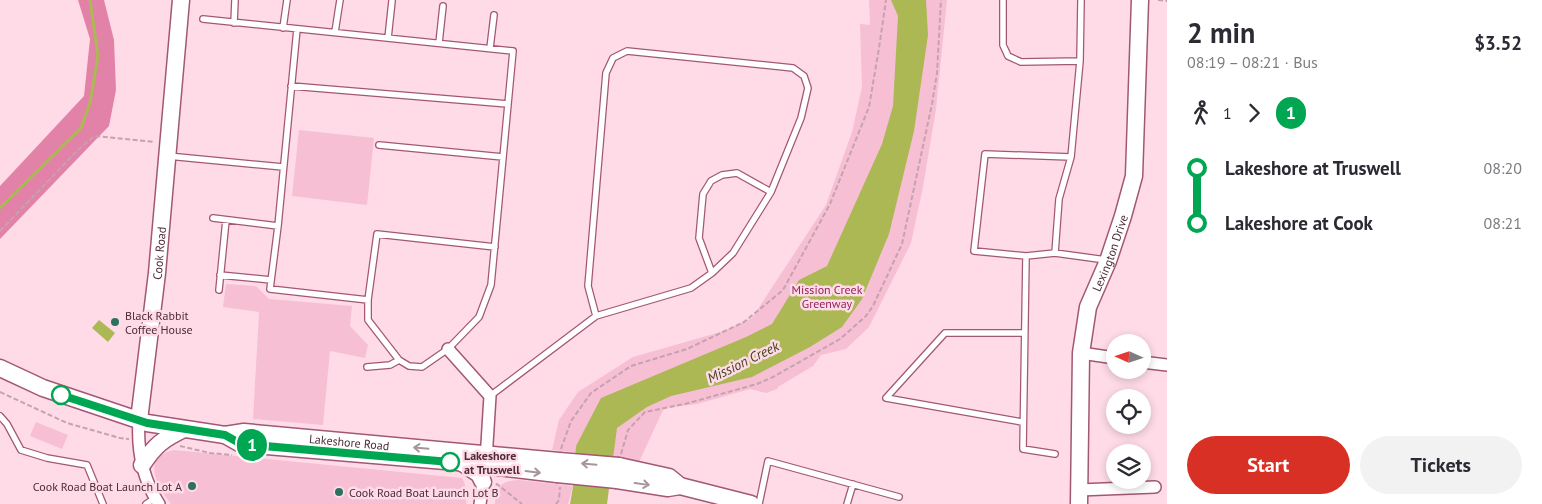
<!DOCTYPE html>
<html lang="en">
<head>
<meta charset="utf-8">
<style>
	:root { --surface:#fff; --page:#f2f2f3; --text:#2b2b33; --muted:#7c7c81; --accent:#d93025 }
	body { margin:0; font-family:"PT Sans",sans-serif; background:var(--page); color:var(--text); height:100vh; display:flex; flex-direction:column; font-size:19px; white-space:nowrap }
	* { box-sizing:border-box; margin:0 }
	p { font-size:16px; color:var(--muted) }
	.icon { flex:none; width:28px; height:28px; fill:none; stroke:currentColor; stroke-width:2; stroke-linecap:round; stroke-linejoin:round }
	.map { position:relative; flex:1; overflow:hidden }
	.sheet { display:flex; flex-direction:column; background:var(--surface); width:375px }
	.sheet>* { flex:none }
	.badge { padding:0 10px; border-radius:16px; font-size:18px; line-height:32px }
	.needle { width:32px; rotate:273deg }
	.tools { position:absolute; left:1106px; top:334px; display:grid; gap:10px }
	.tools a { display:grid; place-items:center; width:45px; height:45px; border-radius:50%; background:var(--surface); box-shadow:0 2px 8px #0003; font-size:25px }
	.map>.badge { position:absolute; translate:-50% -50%; box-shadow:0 0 0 2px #fff }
	.legs { display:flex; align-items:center; gap:8px; height:55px; padding:0 20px; font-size:16px }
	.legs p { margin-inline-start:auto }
	.summary { display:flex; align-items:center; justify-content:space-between; height:85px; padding:0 20px }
	h1 { font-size:28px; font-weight:600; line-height:38px }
	.primary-button { display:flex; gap:10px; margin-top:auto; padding:10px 20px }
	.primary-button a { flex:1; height:58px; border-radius:30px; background:var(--accent); color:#fff; font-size:20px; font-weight:600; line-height:58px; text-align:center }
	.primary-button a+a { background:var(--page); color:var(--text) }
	ul { padding:0 20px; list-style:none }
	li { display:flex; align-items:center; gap:18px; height:55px; font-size:19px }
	li i { display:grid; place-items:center; width:8px; height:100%; margin:0 6px; background:currentColor }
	li i::after { content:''; width:12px; height:12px; margin:-6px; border:4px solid; border-radius:50%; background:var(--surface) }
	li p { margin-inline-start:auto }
	li:first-child i { background:linear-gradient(#0000 50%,currentColor 0) }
	li:last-child i { background:linear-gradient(currentColor 50%,#0000 0) }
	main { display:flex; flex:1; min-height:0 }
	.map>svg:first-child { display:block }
	.green { fill:#f7bfd3 }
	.forest { fill:#e382a8 }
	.water { fill:#abb853 }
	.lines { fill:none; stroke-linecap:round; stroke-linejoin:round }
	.stream { stroke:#abb853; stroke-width:3 }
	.lane-casing { stroke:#a25775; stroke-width:8 }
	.street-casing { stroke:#a25775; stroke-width:14 }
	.secondary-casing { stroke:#a25775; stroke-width:19 }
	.path { stroke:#c4a2ae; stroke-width:2; stroke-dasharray:5 2.5; stroke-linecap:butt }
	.lane { stroke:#fff; stroke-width:5.5 }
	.street { stroke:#fff; stroke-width:11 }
	.secondary { stroke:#fff; stroke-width:16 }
	.secondary-bridge-casing { stroke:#a25775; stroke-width:19; stroke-linecap:butt }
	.secondary-bridge { stroke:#fff; stroke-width:16 }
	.oneway { stroke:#a6969c }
	.line-1-casing { stroke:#fff; stroke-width:11 }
	.line-1 { stroke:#00a651; stroke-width:8 }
	.poi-dot { fill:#2d7060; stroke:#fedbe7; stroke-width:2 }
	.stop-1-dot { fill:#fff; stroke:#00a651; stroke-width:2.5 }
	.labels { text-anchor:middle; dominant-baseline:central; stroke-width:5; stroke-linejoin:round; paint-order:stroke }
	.street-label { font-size:12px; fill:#4d2c38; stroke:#fedbe7 }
	.park-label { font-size:12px; fill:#94225a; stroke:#fedbe7 }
	.poi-label { font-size:12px; fill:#4d2c38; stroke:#fedbe7; text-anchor:start }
	.stop-label { font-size:12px; font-weight:bold; fill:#4d2c38; stroke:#fedbe7; text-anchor:start }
	.water-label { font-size:14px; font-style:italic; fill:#40461c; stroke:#fedbe7 }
</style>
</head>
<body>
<main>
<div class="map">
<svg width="1167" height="504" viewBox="0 0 1167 504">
	<rect width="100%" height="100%" fill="#fedbe7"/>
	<path class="green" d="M869,0H947L936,109L923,187L911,243L869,327L846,349L821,355L813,366L778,387L777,389L766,393L750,389L697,404L664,408L639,462L607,459L573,452L552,450L559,420L578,392L633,357L724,331L752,318L826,205L852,132L862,87L860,24L870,25Z
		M299,130L374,138L367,205L292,196Z
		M226,284L256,286L269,299L352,306L350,326L368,345L365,358L330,351L323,425L253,419L259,312L223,307Z
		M36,422L68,435L62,449L30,436Z
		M174,450L462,478C467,487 467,495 466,504H171C160,489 149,474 157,455H161L167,452Z
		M519,480L573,486L568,504H495C497,486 500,481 519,480Z"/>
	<path class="forest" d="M78,0H104L114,40L116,90L109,126L0,239V186L84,96L90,39Z"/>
	<path class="water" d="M891,0H926L928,35L914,131L889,234L862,299L842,327L810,347L752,377L671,396L647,407L617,428L607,504H570L573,487L576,446L601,398L746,337L772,324L799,280L827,266L882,144L893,106L898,16Z
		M99,320L115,333L108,342L92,328Z"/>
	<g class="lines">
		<path class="stream" d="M0,208L81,128L90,103L98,56L90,0"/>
		<defs>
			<path id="lane" d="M1003,0V45L1008,56L1021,62L1080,61
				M203,19L513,51L491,285L479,317L448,349L422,367L409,366L399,360L368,320V300L377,234L495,247
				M234,23L235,0
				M283,28L287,0
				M297,29L278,226L270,289L368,300
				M335,32L340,0
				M388,38L392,1
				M439,43L443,6
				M490,48L494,15
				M291,86L508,104
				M379,145L503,157
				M168,156L283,167
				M1071,157L985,154L974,251L1026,256L1055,253L1106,260
				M213,218L278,226
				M1055,253L1059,199L1071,157L1080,61L1081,0
				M1026,256L1023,449L1055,454
				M712,273L699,238L703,194L711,181L722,175L737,173L771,192
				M220,275L271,280
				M219,290L226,220
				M367,367L390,365L399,360
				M490,396L596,316L691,288L712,273L733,253L771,192L801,118L808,88L804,76L793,68L627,51L613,58L606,73L588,286L596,316
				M0,416L7,424L21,450L47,458L87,465L103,504
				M1022,422L886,398L945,333H1024
				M146,504L155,498
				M759,504L768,461L899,497
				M847,504L853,484"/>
			<path id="street" d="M448,349L490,396L486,460
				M1081,353L1115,358
				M1142,362L1167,365
				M139,420C137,450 142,478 159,504
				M1079,490L1155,487
				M480,504L484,476"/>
			<g id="secondary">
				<path id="s1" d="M0,368L43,388L147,423L225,435L244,432L559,461"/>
				<path id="s2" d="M139,420L157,273L181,0"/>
				<path d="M225,435L241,444L457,462L557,474"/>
				<path d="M464,464L479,474L483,482"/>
				<path d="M142,465C155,445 163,439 184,429"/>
				<path d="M619,466L669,477L680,486"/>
				<path d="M617,480L668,488L680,486L751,504"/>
				<path id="s3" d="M1079,504L1081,353L1088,307L1108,261L1123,216L1134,176L1140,0"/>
			</g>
		</defs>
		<use href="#lane" class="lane-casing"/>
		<use href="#street" class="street-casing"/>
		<use href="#secondary" class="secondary-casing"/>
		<path class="path" d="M1158,0L1167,1
			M0,231L77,151L94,136L155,142
			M0,392L67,423L120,438L129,439
			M180,446L210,453L232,455
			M561,449L571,421L591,393L631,366L687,349L744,322L783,290L830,204L869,107L879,48L886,0
			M621,454L628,430L645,412L685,404L757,384L773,377L840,339L866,316L873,306L902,244L932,104L937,73L941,0
			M496,485L497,484L522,504
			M556,504L559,500L560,487"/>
		<use href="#lane" class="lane"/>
		<use href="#street" class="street"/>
		<use href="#secondary" class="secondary"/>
		<defs>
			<path id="secondary-bridge" d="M559,461L619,466
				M557,474L617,480"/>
		</defs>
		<use href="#secondary-bridge" class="secondary-bridge-casing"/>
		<use href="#secondary-bridge" class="secondary-bridge"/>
	</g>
	<defs><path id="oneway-shaft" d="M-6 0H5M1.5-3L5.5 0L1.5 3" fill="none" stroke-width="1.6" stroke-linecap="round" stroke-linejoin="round" transform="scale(1.25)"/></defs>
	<g class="oneway">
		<use href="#oneway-shaft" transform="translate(421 448) rotate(-175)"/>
		<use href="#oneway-shaft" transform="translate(589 464) rotate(-175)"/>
		<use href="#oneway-shaft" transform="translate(533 472) rotate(7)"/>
		<use href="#oneway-shaft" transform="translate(642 484) rotate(8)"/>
	</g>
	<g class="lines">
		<defs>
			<path id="line-1" d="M61,395L147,423L225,435L241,444L450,462"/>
		</defs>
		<use href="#line-1" class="line-1-casing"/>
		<use href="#line-1" class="line-1"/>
	</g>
	<g class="poi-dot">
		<circle cx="115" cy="322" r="5"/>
		<circle cx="192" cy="486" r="5"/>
		<circle cx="339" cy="492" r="5"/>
	</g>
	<g class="stop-1-dot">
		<circle cx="61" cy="395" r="9"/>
		<circle cx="450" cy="462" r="9"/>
	</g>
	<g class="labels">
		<g class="street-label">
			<text stroke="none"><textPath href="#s3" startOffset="256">Lexington Drive</textPath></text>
			<text stroke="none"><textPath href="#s2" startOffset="168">Cook Road</textPath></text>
			<text stroke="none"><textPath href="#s1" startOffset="361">Lakeshore Road</textPath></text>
		</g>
		<g class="park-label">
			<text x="827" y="289">Mission Creek<tspan x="827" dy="14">Greenway</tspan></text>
		</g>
		<g class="poi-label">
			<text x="125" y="315">Black Rabbit<tspan x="125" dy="14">Coffee House</tspan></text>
			<text x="182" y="486" text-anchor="end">Cook Road Boat Launch Lot A</text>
			<text x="349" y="492">Cook Road Boat Launch Lot B</text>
		</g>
		<g class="stop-label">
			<text x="464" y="455">Lakeshore<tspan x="464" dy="14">at Truswell</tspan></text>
		</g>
		<g class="water-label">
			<text transform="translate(743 362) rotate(-26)">Mission Creek</text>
		</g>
	</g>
</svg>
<div class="tools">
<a><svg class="needle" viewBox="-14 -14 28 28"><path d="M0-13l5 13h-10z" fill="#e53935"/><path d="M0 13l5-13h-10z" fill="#7c7c81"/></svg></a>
<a><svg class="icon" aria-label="locate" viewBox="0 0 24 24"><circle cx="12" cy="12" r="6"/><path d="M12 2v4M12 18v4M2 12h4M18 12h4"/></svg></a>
<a><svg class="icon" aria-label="layers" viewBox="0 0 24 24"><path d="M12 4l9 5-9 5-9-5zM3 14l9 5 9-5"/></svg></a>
</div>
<b class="badge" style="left:252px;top:445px;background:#00a651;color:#fff">1</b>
</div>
<section class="sheet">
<div class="summary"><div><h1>2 min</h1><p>08:19 – 08:21 · Bus</p></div><b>$3.52</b></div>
<div class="legs"><svg class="icon" aria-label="walk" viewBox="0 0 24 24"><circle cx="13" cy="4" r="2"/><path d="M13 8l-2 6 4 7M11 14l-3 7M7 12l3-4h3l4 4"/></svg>1<svg class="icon" aria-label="forward" viewBox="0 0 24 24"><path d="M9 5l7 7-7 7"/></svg><b class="badge" style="background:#00a651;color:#fff">1</b></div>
<ul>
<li><i style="color:#00a651"></i><b>Lakeshore at Truswell</b><p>08:20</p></li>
<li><i style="color:#00a651"></i><b>Lakeshore at Cook</b><p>08:21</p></li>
</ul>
<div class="primary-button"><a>Start</a><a>Tickets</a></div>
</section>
</main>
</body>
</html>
